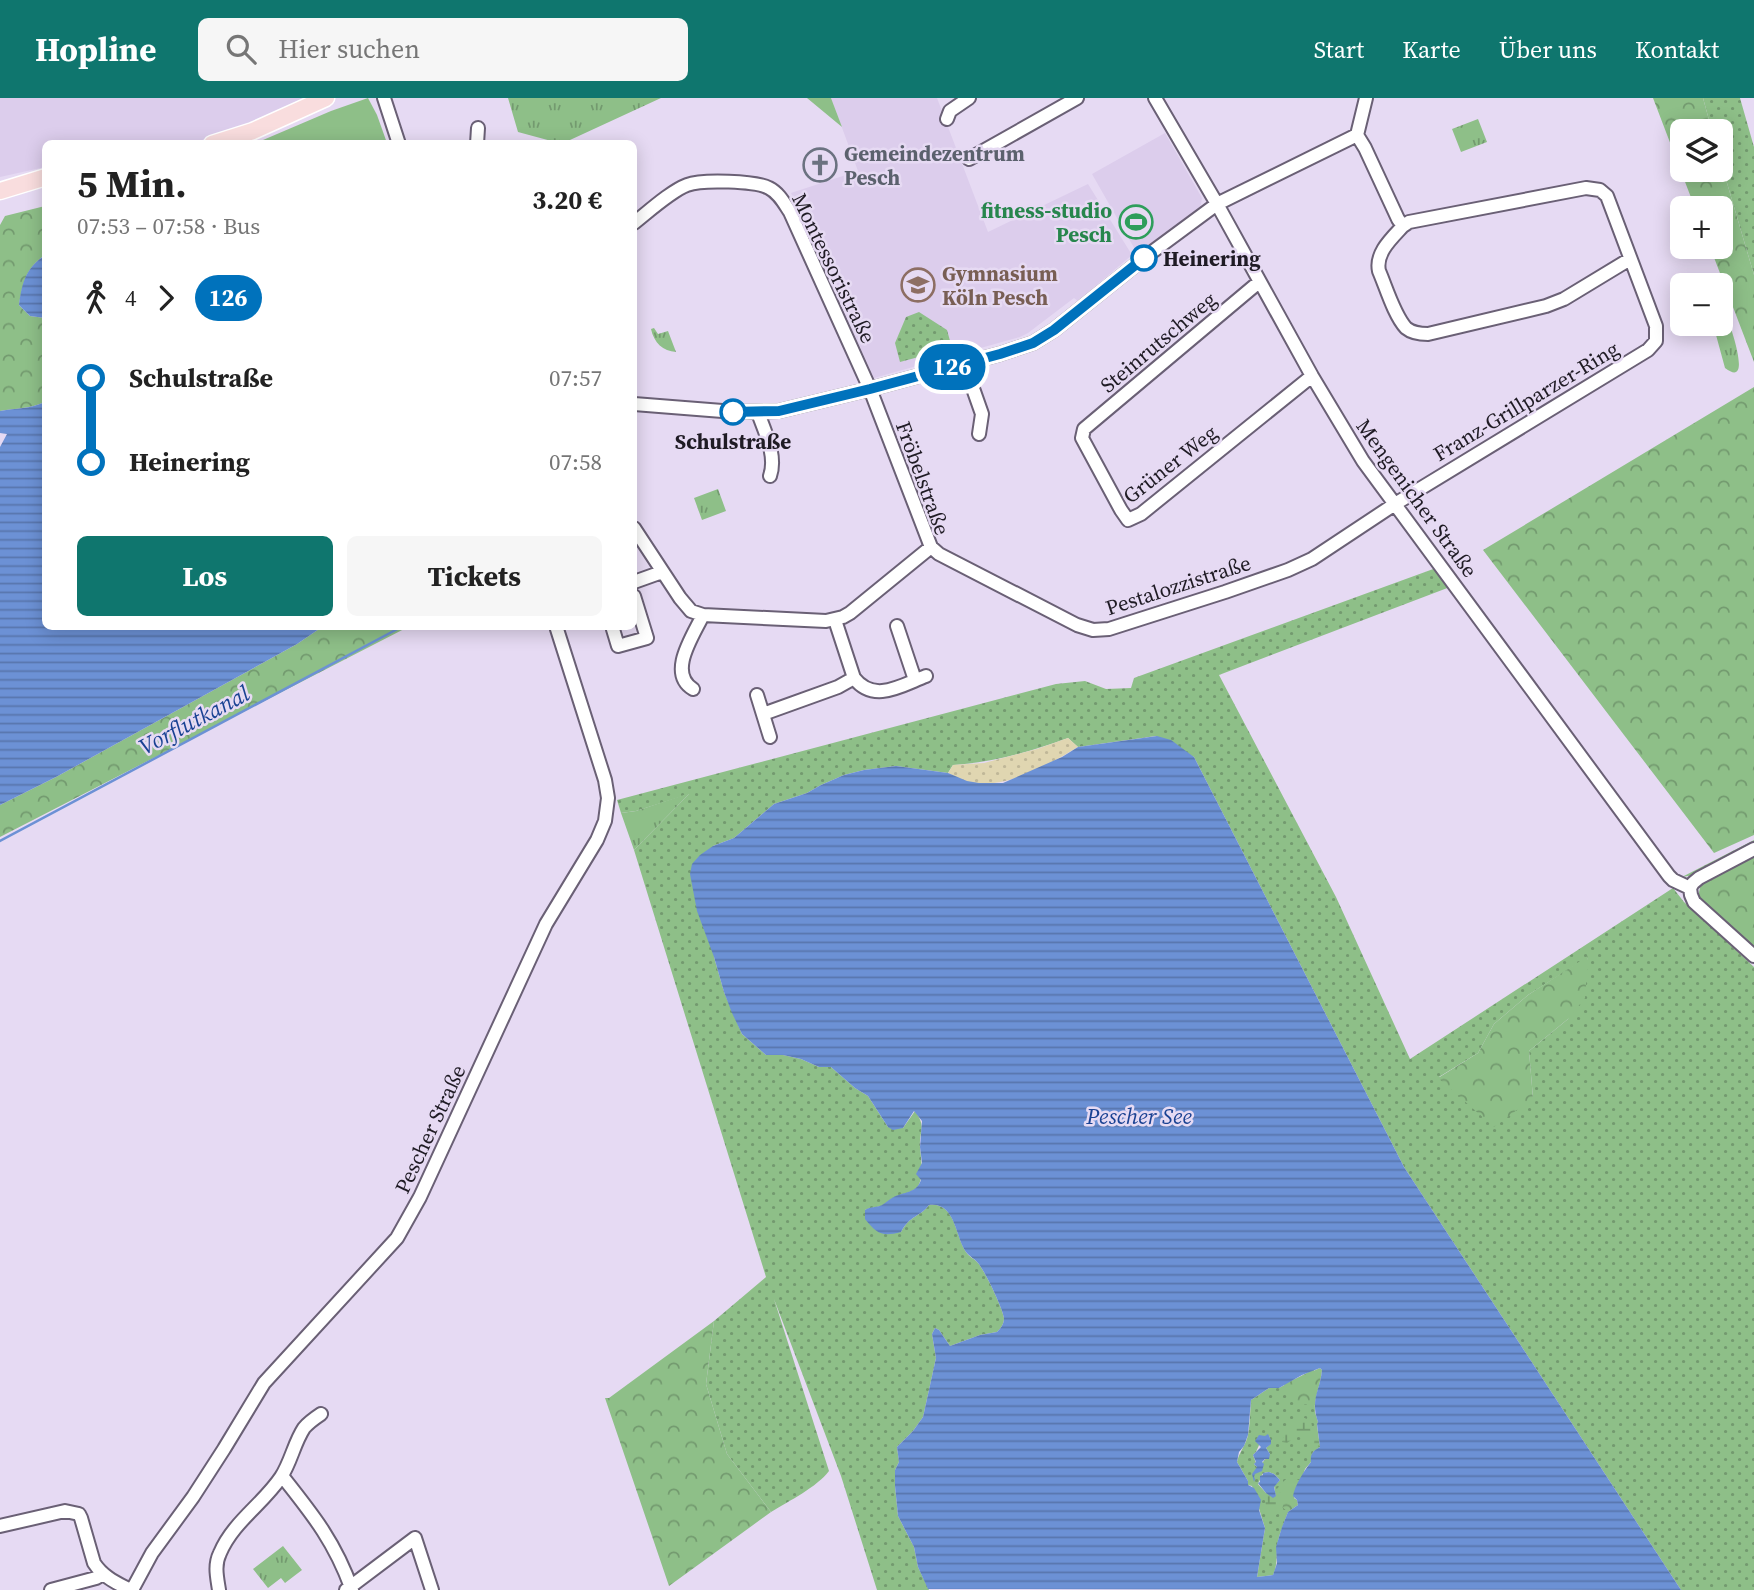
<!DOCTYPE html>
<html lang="de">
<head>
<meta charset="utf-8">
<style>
	:root { --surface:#fff; --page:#f6f6f6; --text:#222; --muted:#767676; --accent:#0f766e }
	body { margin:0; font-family:"Source Serif 4",serif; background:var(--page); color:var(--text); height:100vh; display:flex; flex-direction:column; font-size:26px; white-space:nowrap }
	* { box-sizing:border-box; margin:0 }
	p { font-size:23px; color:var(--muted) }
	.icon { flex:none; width:38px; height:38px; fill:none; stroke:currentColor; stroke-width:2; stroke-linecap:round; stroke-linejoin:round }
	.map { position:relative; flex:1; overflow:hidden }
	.panel { position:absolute; left:42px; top:42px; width:595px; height:490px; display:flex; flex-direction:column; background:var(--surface); border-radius:10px; box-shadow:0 4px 18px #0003 }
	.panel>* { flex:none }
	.badge { padding:0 14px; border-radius:23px; font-size:24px; line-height:46px }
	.tools { position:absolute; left:1670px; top:21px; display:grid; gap:14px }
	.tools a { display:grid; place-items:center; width:63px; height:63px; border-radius:10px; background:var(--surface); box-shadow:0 4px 18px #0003; font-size:35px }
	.map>.badge { position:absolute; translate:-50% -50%; box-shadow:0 0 0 4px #fff }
	.legs { display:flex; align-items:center; gap:10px; height:77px; padding:0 35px; font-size:23px }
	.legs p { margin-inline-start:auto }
	.headline { display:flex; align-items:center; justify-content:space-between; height:119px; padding:0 35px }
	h1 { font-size:38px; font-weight:700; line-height:52px }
	.action { display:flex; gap:14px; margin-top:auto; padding:14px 35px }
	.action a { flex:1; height:80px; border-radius:10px; background:var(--accent); color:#fff; font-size:28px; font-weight:700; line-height:80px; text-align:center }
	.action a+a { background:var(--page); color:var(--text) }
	ul { padding:0 35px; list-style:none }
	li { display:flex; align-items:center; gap:24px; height:84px; font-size:26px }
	li i { display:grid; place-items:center; width:10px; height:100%; margin:0 9px; background:currentColor }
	li i::after { content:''; width:18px; height:18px; margin:-9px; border:5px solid; border-radius:50%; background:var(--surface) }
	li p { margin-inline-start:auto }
	li:first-child i { background:linear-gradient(#0000 50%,currentColor 0) }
	li:last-child i { background:linear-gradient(currentColor 50%,#0000 0) }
	header { display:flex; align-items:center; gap:42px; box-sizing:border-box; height:98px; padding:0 35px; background:var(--accent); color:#fff }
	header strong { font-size:33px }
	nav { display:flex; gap:38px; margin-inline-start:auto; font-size:24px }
	.search { width:490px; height:63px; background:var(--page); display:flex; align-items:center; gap:18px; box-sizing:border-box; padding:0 24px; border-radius:10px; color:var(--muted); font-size:26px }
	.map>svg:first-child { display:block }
	.built { fill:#dccdec }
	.grass { fill:url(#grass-dots); fill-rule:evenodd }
	.forest { fill:url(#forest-crowns) }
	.wetland { fill:url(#wetland-marsh) }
	.sand { fill:url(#sand-dots) }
	.park { fill:url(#park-tufts) }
	.pitch { fill:#8ebf88 }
	.water { fill:url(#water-rules); fill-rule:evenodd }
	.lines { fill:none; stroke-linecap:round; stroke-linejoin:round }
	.stream { stroke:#6c91d5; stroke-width:2.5 }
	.minor-casing { stroke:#6a6075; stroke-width:16 }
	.major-casing { stroke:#fff; stroke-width:19 }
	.minor { stroke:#fff; stroke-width:12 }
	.major { stroke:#f9ddde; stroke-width:16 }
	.line-1-casing { stroke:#fff; stroke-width:16 }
	.line-1 { stroke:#0072bc; stroke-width:10 }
	.stop-1-dot { fill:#fff; stroke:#0072bc; stroke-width:3.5 }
	.labels { text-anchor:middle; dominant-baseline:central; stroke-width:5; stroke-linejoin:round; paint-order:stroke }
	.worship-label { font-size:21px; font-weight:bold; fill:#5b616d; stroke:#e6daf3; text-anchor:start }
	.leisure-label { font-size:21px; font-weight:bold; fill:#27864d; stroke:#e6daf3; text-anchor:end }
	.stop-label { font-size:21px; font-weight:bold; fill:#1f1b24; stroke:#e6daf3; text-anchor:start }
	.street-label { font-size:21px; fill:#1f1b24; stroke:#e6daf3 }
	.education-label { font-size:21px; font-weight:bold; fill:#785e54; stroke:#e6daf3; text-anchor:start }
	.water-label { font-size:23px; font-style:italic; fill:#1a4293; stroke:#e6daf3 }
</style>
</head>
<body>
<header>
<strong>Hopline</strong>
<div class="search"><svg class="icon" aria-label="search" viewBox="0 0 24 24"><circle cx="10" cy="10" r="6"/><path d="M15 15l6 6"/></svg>Hier suchen</div>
<nav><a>Start</a><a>Karte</a><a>Über uns</a><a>Kontakt</a></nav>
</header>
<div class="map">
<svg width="1754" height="1492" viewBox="0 0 1754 1492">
	<defs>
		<pattern id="grass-dots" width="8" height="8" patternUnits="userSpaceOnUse" patternTransform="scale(1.75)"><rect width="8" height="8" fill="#8ebf88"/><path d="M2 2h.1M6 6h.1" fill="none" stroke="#739a6f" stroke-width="1.8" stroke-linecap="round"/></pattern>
		<pattern id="forest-crowns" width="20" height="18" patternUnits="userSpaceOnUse" patternTransform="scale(1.75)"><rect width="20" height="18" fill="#8ebf88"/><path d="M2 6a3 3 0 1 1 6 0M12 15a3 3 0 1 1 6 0" fill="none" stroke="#739a6f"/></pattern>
		<pattern id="wetland-marsh" width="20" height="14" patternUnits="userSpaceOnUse" patternTransform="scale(1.75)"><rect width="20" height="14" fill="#8ebf88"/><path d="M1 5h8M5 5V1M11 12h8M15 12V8" fill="none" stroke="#739a6f"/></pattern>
		<pattern id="sand-dots" width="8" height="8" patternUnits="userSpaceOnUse" patternTransform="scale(1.75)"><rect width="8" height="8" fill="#e0d6b1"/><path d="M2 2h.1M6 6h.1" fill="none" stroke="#c0b798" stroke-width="1.8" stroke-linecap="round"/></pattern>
		<pattern id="park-tufts" width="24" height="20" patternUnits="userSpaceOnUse" patternTransform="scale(1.75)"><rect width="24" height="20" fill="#8ebf88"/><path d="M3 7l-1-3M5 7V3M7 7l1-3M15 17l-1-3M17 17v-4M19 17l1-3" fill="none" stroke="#739a6f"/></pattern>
		<pattern id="water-rules" width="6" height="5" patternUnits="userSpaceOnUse" patternTransform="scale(1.75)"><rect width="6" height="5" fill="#6c91d5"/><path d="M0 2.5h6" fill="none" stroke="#5876ad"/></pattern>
	</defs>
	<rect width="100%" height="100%" fill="#e6daf3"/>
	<path class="built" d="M0,0H315L250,30L190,45L46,46L45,69L0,79Z
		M831,0H937L988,134L1088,86L1132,157L1078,203L1074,200L1028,235L1020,239L874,280L791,95L858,73Z
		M1165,35L1202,100L1201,106L1200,109L1137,155L1092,76Z"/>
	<path class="grass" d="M1703,0H1740L1754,49V177L1720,61V33H1712Z
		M919,214L947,232L952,250L900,264L895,245L906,219Z
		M1436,470L1450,489L1219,577L1336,799L1410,961L1673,790L1684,804L1754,869V1492H1681L1404,1069L1194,659L1156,638L1078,649L1068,640C1029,654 995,664 953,667L948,675L896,668L864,672L844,677L821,687L807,695L774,706L734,740L713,748L714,859L724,894L742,936L766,957H783L801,961L819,969H831L855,990L868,998L888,1029L903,1030L915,1013C927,1030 919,1032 920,1049C921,1060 925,1085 915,1091C910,1095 901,1096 895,1099C890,1101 886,1106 881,1108C875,1110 871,1109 865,1112L901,1134C910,1117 920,1119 929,1107C956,1104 955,1138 966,1154C969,1159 975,1161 978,1165C985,1173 1003,1211 1004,1220C1004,1226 1001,1230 997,1234L980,1237L950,1248L939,1232L935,1230L932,1236L936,1260L923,1319L913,1333L897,1349L899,1364L895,1372V1388L898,1418L914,1449L918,1469L929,1492H877L841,1378L774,1201L829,1373C817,1389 789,1403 771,1414L727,1356L706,1286L714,1223L766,1179L634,752L689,696L636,713L621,715L617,702L1056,586L1085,583L1106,591L1131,590L1134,580ZM1588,859L1568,921L1529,953L1533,1000L1439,979L1478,955L1494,926L1528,897Z
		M1754,742V747L1694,777L1682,779Z
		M1314,1271L1315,1314L1318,1324L1317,1327L1320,1349L1313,1354L1311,1364L1305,1371C1298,1394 1286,1416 1279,1439C1275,1452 1279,1465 1273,1477L1257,1479L1265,1430L1252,1388L1248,1387V1383L1237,1364C1239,1354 1246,1347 1248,1337C1250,1326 1250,1314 1251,1302L1269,1290H1279ZM1263,1338H1269L1271,1345L1266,1350L1270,1356L1262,1365L1257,1369L1254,1366L1256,1365L1253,1357L1256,1354ZM1269,1374L1274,1376L1280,1382L1274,1388L1276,1398L1266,1395L1258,1386L1263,1375Z"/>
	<path class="forest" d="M1653,0H1703L1712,33H1682V72H1720V61L1754,177V264L1710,149H1720V110H1695Z
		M45,108V157C26,170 23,184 19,207L30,218L45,220V304C29,311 17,310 0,313V127L5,118Z
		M1754,289V737L1714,755L1483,452Z
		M322,529H408L0,739V707L56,679L297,546Z
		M1754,757V852L1698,799L1701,785Z
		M1588,858L1585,900L1568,921L1529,953L1533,1000L1494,1029L1438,980L1478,955L1494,926L1528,897Z
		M714,1223L706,1286L727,1356L771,1414L669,1488L605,1300H609Z
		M1320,1270L1322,1272C1321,1284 1316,1295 1315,1307L1299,1306L1288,1302L1284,1286Z
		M1285,1382H1300L1294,1400L1297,1402L1298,1407L1288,1414L1282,1409L1283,1408L1284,1399L1280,1394L1276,1398L1275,1393Z"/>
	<path class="wetland" d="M1299,1318C1305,1320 1308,1320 1312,1327L1310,1332L1316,1340H1318L1320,1348C1311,1347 1307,1338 1300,1336L1287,1345L1282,1344L1285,1333Z
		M1280,1394L1284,1399L1283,1408L1278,1416L1273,1418C1266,1410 1264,1405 1266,1395L1273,1400Z"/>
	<path class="sand" d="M1068,640L1078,649C1048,667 1004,693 968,684C961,682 954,678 948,675L953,667L984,665L1037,651Z"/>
	<path class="park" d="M508,0H661L570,42L555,44L518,34Z
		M807,0H831L842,29Z
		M1478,21L1487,44L1461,54L1452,31Z
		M1727,218C1729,225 1754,292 1725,270L1713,226H1720V219Z
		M654,230L658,236L668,233L676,254C663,253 654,245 651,231Z
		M718,391L726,413L702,422L694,400Z
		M690,695L634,752L621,715L636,713Z
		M283,1448L302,1472L285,1485L281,1480L268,1490L253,1471Z"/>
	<path class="pitch" d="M368,0L377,17L387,45H265L263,42L331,13Z"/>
	<path class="water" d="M45,157V220L30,218L19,207C22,184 26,170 45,157Z
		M45,304L46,528L322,529L297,546L56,679L0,707V349L7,336L0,335V313C17,310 29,311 45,304Z
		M1157,638L1171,642L1194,659L1404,1069L1681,1492L928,1491L918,1469L914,1449L898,1418L895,1388V1372L899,1364L897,1349L913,1333L923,1319L936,1260L932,1236L935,1230L939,1232L950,1248L980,1237L997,1234C1001,1230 1004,1226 1004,1220C1003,1211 985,1173 978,1165C975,1161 970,1159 966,1154C955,1139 956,1104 929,1107C920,1119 910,1117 901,1134C882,1139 877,1136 865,1121V1112C871,1108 876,1110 882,1107C886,1105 888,1102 892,1100C904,1093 916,1096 921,1082L916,1076L922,1065L920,1049L922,1023L914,1013L903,1030L893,1032L888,1029L868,998L855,990L831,969H819L801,961L783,957H766L742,936L732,915L724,894L714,859L697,813L690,776L692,766L700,757L713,748L734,740L774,706L807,695L821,687L844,677L864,672L896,668L948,675L967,683L979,685H1003L1062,659L1078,649ZM1320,1270L1322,1272C1320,1293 1310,1301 1318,1324L1317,1326L1320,1349C1313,1353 1310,1356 1311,1364C1304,1373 1295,1387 1293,1398L1297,1402L1298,1407L1288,1414L1282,1429L1276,1449L1277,1465L1273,1477L1257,1479L1265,1430L1259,1412L1261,1402L1254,1390L1248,1387V1383L1237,1364L1239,1354L1244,1348L1248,1337L1251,1302L1269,1290H1279L1302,1277Z
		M1268,1336L1271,1342V1346L1266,1350L1270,1356L1269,1361H1265L1262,1364L1264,1366L1262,1373L1255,1376L1254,1379L1255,1381L1254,1384L1252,1376L1257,1369L1254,1366L1256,1364L1253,1357L1261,1349L1255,1343L1259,1337L1265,1338Z
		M1269,1374L1274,1376L1280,1382L1274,1389L1276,1398L1273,1400L1266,1395L1258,1385L1260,1384V1378L1263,1377V1375Z"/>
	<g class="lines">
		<path class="stream" d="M0,743L403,528"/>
		<defs>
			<path id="minor" d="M384,0L399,46
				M1155,0L1217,106L1312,278L1363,363L1669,778L1673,782L1690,790
				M947,21L950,13L969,0
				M1357,37L1366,0
				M477,46L478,30
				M969,61L1077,0
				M634,125C648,114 671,93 687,87C702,81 756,83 769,90C779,95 784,105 790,114L870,291L931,449L939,456L1077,527L1093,532L1109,531L1225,494L1288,472L1312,461L1395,406L1648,252L1656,243V228L1607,98L1600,92L1586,90L1409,124L1403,128
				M1259,184L1084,331L1082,340L1121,412L1128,422L1141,416L1312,278
				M964,265L982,316L979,336
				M634,306L735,314L779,313L870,291L1000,256L1033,245L1054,232L1144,160L1217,106L1357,37L1365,50L1398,121L1403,128C1392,140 1375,155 1379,173C1386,189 1394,217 1406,230C1412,235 1420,236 1428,236L1546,208L1564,201L1630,161
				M758,315C765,334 777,358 770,378
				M634,430L680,500L691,513L703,517L826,523L843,519L850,515L931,449
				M634,484L662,474
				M835,522L854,580C874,606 902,587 926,578
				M612,528L618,548L647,540L634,498
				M897,528L915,582
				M693,591C667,575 693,538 703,517
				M757,597L770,639
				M763,616L838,589L854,580
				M1690,790L1691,797L1694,804L1754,858
				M1690,790L1693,785L1699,780L1754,751
				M282,1378C313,1417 335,1444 352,1492
				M0,1428L65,1413L79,1416L81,1420L94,1465C103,1479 117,1485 130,1492
				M51,1492L96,1480L103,1476
				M132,1492L152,1455L193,1399L224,1351L264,1285L397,1140L420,1099L546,826L597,742L605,723L608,700L605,682L556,528
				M219,1492C217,1479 214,1467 220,1455C233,1424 263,1406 281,1379C291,1364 294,1345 304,1330C309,1324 315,1320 321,1316
				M346,1492L415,1440L432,1492"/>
			<path id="major" d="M212,46L253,33L326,0
				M0,93L46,79"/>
		</defs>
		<use href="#minor" class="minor-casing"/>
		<use href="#major" class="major-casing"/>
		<use href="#minor" class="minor"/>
		<use href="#major" class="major"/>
	</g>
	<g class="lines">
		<defs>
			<path id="line-1" d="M733,314L779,313L870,291L1000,256L1033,245L1054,232L1144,160"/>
		</defs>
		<use href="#line-1" class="line-1-casing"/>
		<use href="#line-1" class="line-1"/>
	</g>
	<defs>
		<symbol id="church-ring" viewBox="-11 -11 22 22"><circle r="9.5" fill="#e6daf3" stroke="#6b7280" stroke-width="1.5"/><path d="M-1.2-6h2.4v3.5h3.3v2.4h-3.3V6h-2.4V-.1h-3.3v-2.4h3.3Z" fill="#6b7280"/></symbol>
		<symbol id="stadium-ring" viewBox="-11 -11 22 22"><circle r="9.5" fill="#e6daf3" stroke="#2e9e5b" stroke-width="1.5"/><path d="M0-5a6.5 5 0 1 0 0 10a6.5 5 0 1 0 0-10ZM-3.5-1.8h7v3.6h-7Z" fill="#2e9e5b"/></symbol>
		<symbol id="school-ring" viewBox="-11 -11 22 22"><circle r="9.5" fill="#e6daf3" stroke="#8d6e63" stroke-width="1.5"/><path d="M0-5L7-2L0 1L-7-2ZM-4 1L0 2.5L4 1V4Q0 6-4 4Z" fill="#8d6e63"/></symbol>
	</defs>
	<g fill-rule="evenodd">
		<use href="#church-ring" x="801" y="48" width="38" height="38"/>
		<use href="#stadium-ring" x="1117" y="105" width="38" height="38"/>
		<use href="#school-ring" x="899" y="168" width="38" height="38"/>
	</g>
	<g class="stop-1-dot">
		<circle cx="1144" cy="160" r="12"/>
		<circle cx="733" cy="314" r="12"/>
	</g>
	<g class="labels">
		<g class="worship-label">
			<text x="844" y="55">Gemeindezentrum<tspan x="844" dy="24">Pesch</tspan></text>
		</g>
		<g class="leisure-label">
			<text x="1112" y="112">fitness-studio<tspan x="1112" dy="24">Pesch</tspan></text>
		</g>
		<g class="stop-label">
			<text x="1163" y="160">Heinering</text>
			<text x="733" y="343" text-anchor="middle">Schulstraße</text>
		</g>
		<g class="street-label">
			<text transform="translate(834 170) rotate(64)">Montessoristraße</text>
			<text transform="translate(1158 244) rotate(-40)">Steinrutschweg</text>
			<text transform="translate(1526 303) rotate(-31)">Franz-Grillparzer-Ring</text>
			<text transform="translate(1170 366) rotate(-38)">Grüner Weg</text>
			<text transform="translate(923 380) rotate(70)">Fröbelstraße</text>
			<text transform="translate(1417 400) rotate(54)">Mengenicher Straße</text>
			<text transform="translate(1178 487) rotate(-18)">Pestalozzistraße</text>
			<text transform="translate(430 1031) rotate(-65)">Pescher Straße</text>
		</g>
		<g class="education-label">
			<text x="942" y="175">Gymnasium<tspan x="942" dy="24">Köln Pesch</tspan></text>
		</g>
		<g class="water-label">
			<text transform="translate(194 622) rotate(-28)">Vorflutkanal</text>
			<text x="1139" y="1018">Pescher See</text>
		</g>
	</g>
</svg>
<div class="tools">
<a><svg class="icon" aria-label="layers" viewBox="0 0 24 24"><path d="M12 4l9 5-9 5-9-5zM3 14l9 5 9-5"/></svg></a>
<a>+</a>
<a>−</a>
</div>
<b class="badge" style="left:952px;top:269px;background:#0072bc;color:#fff">126</b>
<section class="panel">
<div class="headline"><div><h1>5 Min.</h1><p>07:53 – 07:58 · Bus</p></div><b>3.20 €</b></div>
<div class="legs"><svg class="icon" aria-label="walk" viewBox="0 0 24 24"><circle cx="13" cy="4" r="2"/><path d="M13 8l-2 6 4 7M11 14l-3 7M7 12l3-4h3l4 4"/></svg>4<svg class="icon" aria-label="forward" viewBox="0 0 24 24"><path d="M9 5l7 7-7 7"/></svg><b class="badge" style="background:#0072bc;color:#fff">126</b></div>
<ul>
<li><i style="color:#0072bc"></i><b>Schulstraße</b><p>07:57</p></li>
<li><i style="color:#0072bc"></i><b>Heinering</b><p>07:58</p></li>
</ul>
<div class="action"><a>Los</a><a>Tickets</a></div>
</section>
</div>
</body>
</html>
